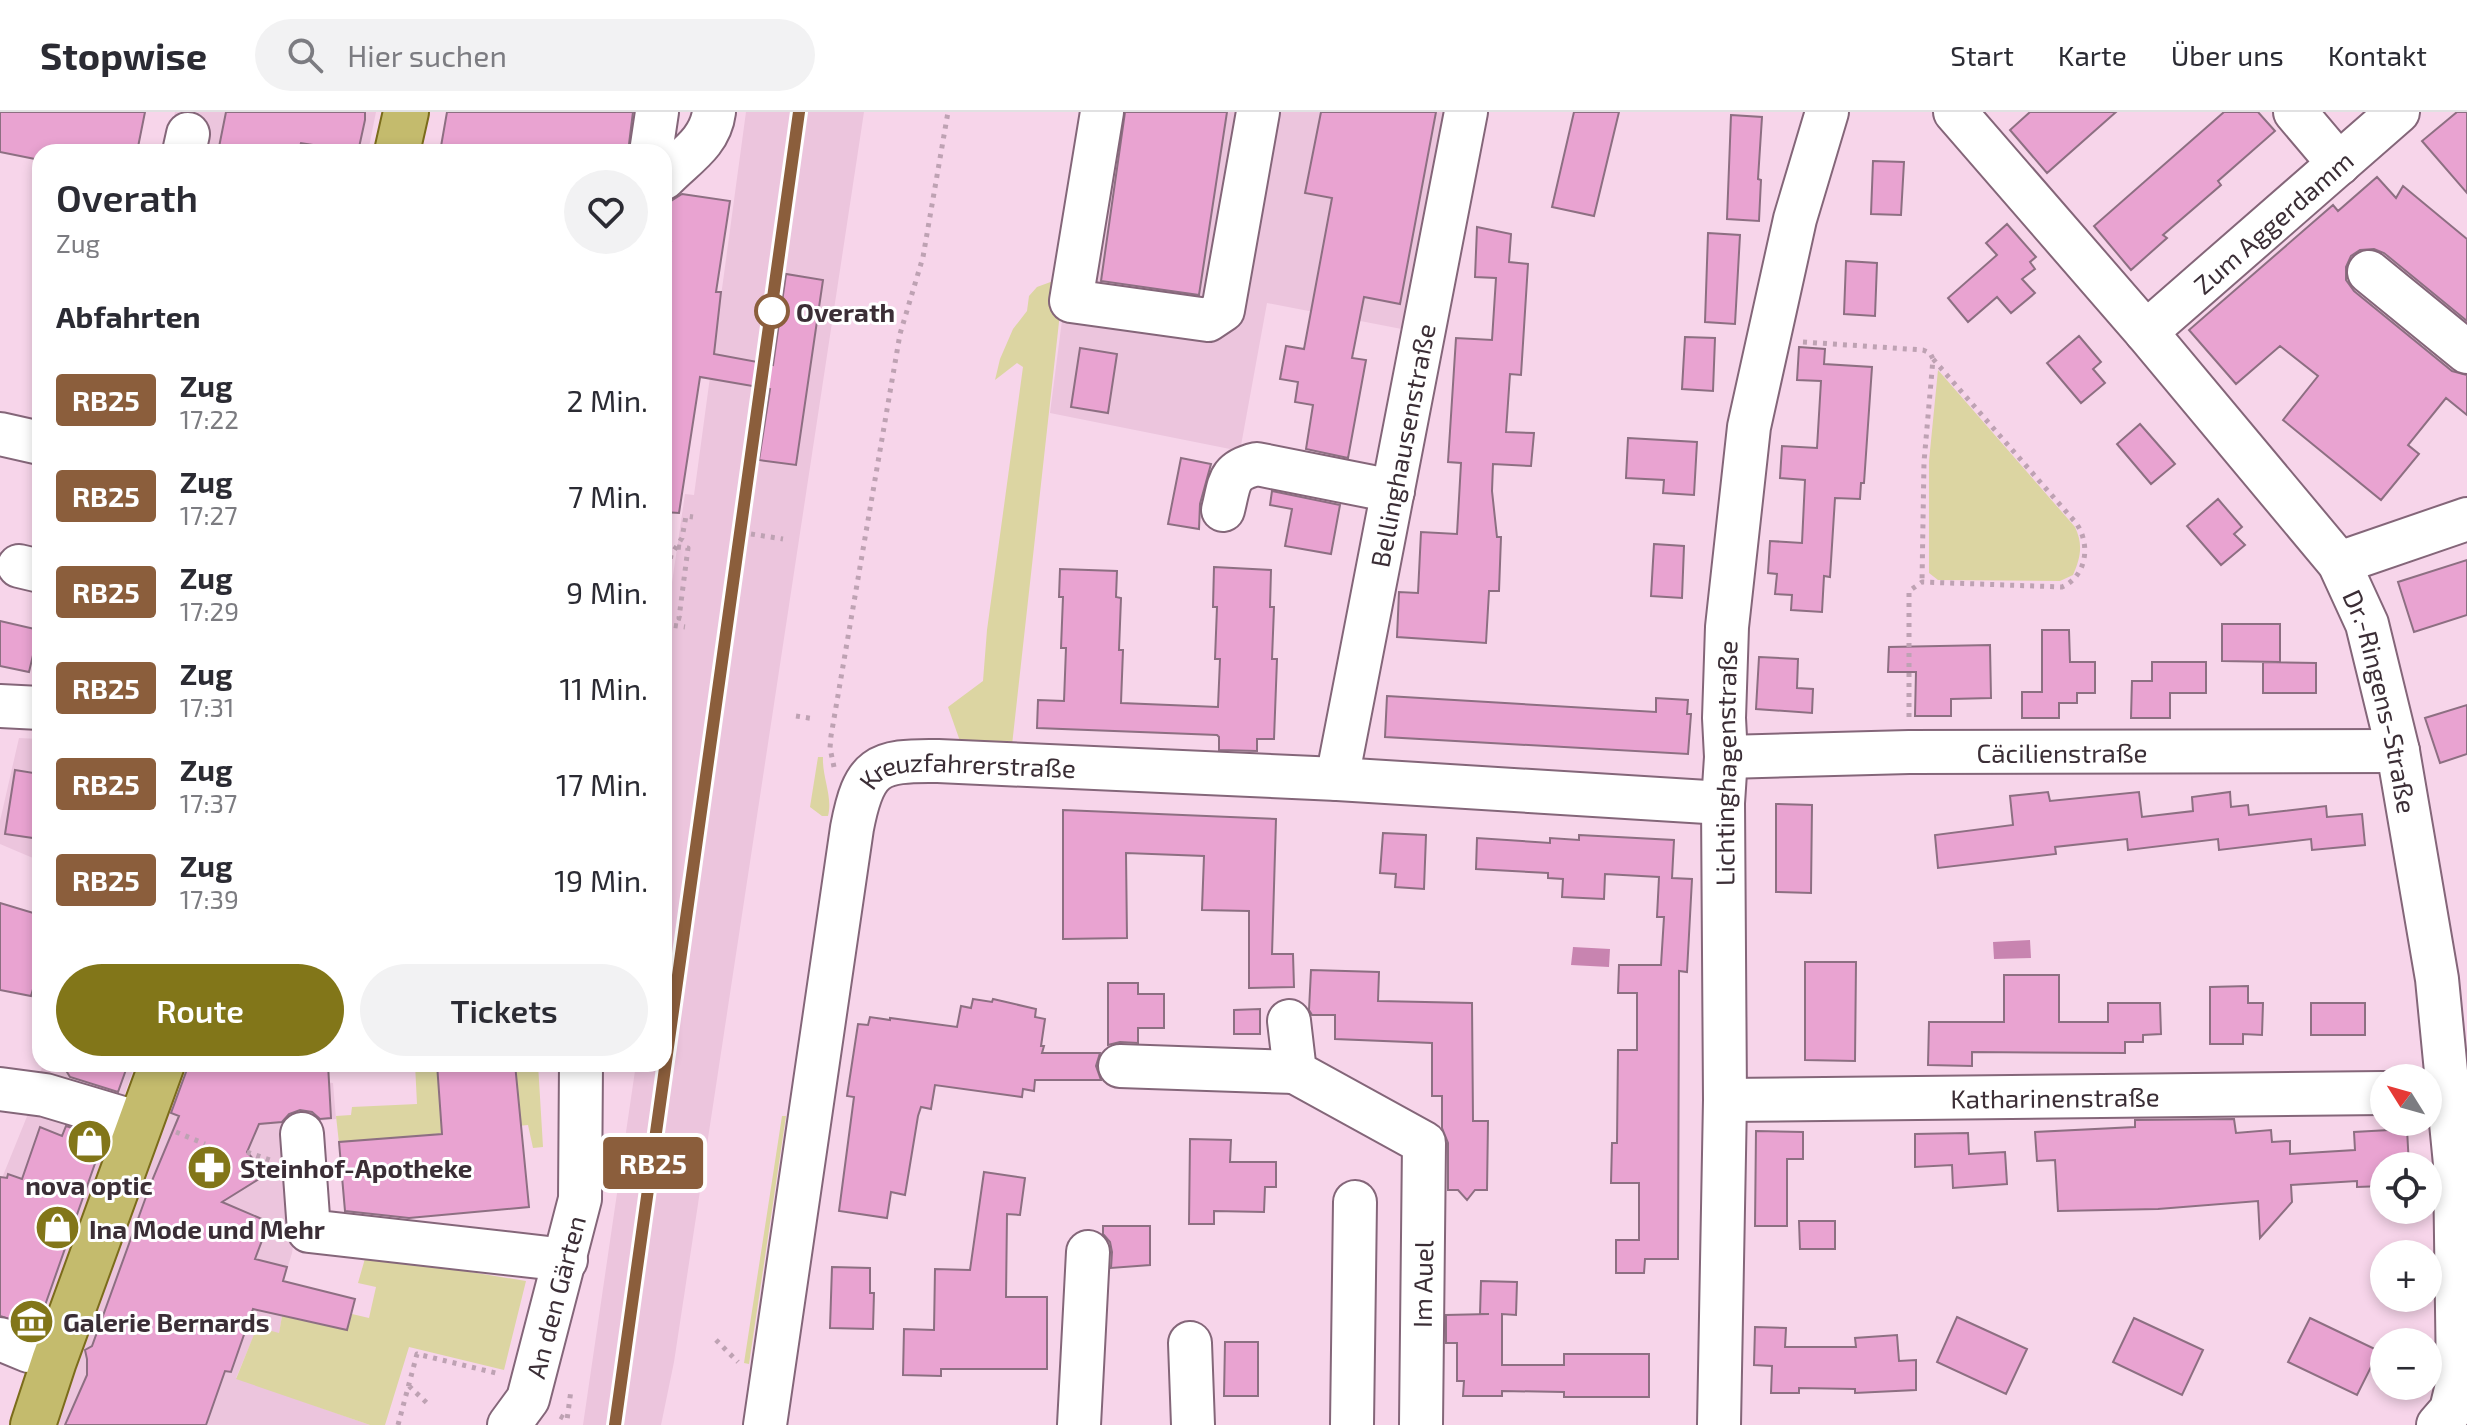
<!DOCTYPE html>
<html lang="de">
<head>
<meta charset="utf-8">
<style>
	:root { --surface:#fff; --page:#f2f2f3; --text:#2b2b33; --muted:#7c7c81; --line:#e1e1e2; --accent:#827619 }
	body { margin:0; font-family:"Exo 2",sans-serif; background:var(--page); color:var(--text); height:100vh; display:flex; flex-direction:column; font-size:30px; white-space:nowrap }
	* { box-sizing:border-box; margin:0 }
	p { font-size:26px; color:var(--muted) }
	.icon { flex:none; width:44px; height:44px; fill:none; stroke:currentColor; stroke-width:2; stroke-linecap:round; stroke-linejoin:round }
	.map { position:relative; flex:1; overflow:hidden }
	.panel { position:absolute; left:32px; top:32px; width:640px; height:928px; display:flex; flex-direction:column; background:var(--surface); border-radius:24px; box-shadow:0 4px 12px #0003 }
	.panel>* { flex:none }
	.badge { padding:0 16px; border-radius:6px; font-size:28px; line-height:52px }
	.needle { width:52px; rotate:307deg }
	.fabs { position:absolute; left:2370px; top:952px; display:grid; gap:16px }
	.fabs a { display:grid; place-items:center; width:72px; height:72px; border-radius:50%; background:var(--surface); box-shadow:0 4px 12px #0003; font-size:40px }
	.map>.badge { position:absolute; translate:-50% -50%; box-shadow:0 0 0 4px #fff }
	h2 { padding:0 24px; font-size:30px; line-height:72px }
	.round { display:grid; place-items:center; flex:none; width:84px; height:84px; border-radius:42px; background:var(--page) }
	.headline { display:flex; align-items:center; justify-content:space-between; height:136px; padding:0 24px }
	h1 { font-size:38px; font-weight:600; line-height:60px }
	.action { display:flex; gap:16px; margin-top:auto; padding:16px 24px }
	.action a { flex:1; height:92px; border-radius:48px; background:var(--accent); color:#fff; font-size:32px; font-weight:600; line-height:92px; text-align:center }
	.action a+a { background:var(--page); color:var(--text) }
	ul { padding:0; list-style:none }
	li { display:flex; align-items:center; gap:24px; height:96px; padding:0 24px }
	li div { flex:1 }
	li b { display:block; font-size:30px }
	li em { font-style:normal }
	li .badge { min-width:88px; font-weight:700; text-align:center }
	header { display:flex; align-items:center; gap:48px; box-sizing:border-box; height:112px; padding:0 40px; background:var(--surface); border-bottom:2px solid var(--line) }
	header strong { font-size:38px }
	nav { display:flex; gap:44px; margin-inline-start:auto; font-size:28px }
	.search { width:560px; height:72px; background:var(--page); display:flex; align-items:center; gap:20px; box-sizing:border-box; padding:0 28px; border-radius:44px; color:var(--muted); font-size:30px }
	.map>svg:first-child { display:block }
	.built { fill:#ecc5dd }
	.green { fill:#dcd5a2 }
	.water { fill:#c884b0 }
	.building { fill:#e9a3d1; stroke:#8d6f82; stroke-width:2 }
	.lines { fill:none; stroke-linecap:round; stroke-linejoin:round }
	.minor-casing { stroke:#846679; stroke-width:46 }
	.major-casing { stroke:#7b6c1b; stroke-width:48 }
	.path { stroke:#bea2b3; stroke-width:5; stroke-dasharray:4 6; stroke-linecap:butt }
	.minor { stroke:#fff; stroke-width:42 }
	.major { stroke:#c4bb6d; stroke-width:44 }
	.rail { stroke:#574751; stroke-width:6; stroke-dasharray:14 14; stroke-linecap:butt }
	.line-casing { stroke:#fff; stroke-width:18 }
	.line { stroke:#8b5e3c; stroke-width:12 }
	.stop-dot { fill:#fff; stroke:#8b5e3c; stroke-width:4 }
	.labels { text-anchor:middle; dominant-baseline:central; stroke-width:6; stroke-linejoin:round; paint-order:stroke }
	.street-label { font-size:26px; fill:#3b2e36; stroke:#fff }
	.stop-label { font-size:26px; font-weight:bold; fill:#3b2e36; stroke:#fff; text-anchor:start }
	.poi-label { font-size:26px; font-weight:bold; fill:#3b2e36; stroke:#fff; text-anchor:start }
</style>
</head>
<body>
<header>
<strong>Stopwise</strong>
<div class="search"><svg class="icon" aria-label="search" viewBox="0 0 24 24"><circle cx="10" cy="10" r="6"/><path d="M15 15l6 6"/></svg>Hier suchen</div>
<nav><a>Start</a><a>Karte</a><a>Über uns</a><a>Kontakt</a></nav>
</header>
<div class="map">
<svg width="2467" height="1313" viewBox="0 0 2467 1313">
	<rect width="100%" height="100%" fill="#f7d5ea"/>
	<path class="built" d="M175,0H376L368,40H166Z
		M746,0H864L674,1250L661,1313H583L636,952H664V525L685,382L694,383Z
		M1089,0H1453L1412,219L1267,191L1240,339L1050,301Z
		M19,626L40,627V749L0,732V709Z
		M43,952H135L39,1234L0,1220V1071L30,997Z
		M186,952H282V963L333,971L336,1007L287,1012L295,1121L292,1141L274,1201L282,1204L279,1222L257,1216L236,1266L370,1313H57L166,999Z"/>
	<path class="green" d="M1064,165L1012,633L961,632L948,595L983,569L987,518L1023,255L1017,251L995,268L1000,247L1013,217L1027,199L1029,184L1037,175Z
		M1938,258L2075,415C2083,432 2081,445 2073,463L2060,469L1938,468L1929,461V349Z
		M818,645H823C822,665 833,685 828,704H822L810,695Z
		M415,952H437L518,989L515,953L538,952L543,1035L533,1036L528,1013L339,1031L336,1004L351,1003L352,995L417,992Z
		M782,1004H786L749,1252L744,1251Z
		M366,1143L526,1169L504,1258L409,1235L385,1313H370L236,1267L257,1215L279,1221L282,1204L347,1218L352,1202L369,1206L376,1175L358,1171Z"/>
	<path class="water" d="M2030,828L2031,846L1994,847L1993,830Z
		M1573,835L1610,837L1609,855L1571,853Z"/>
	<path class="building" d="M0,0H145L137,40H40V48L0,40Z
		M226,0H365V8L358,40L301,31L298,40H218Z
		M447,0H633L628,40H440Z
		M1125,0H1227L1199,183L1101,169Z
		M1321,0H1436L1400,192L1364,185L1352,246L1366,248L1348,346L1306,337L1313,293L1295,290L1298,270L1280,267L1286,234L1304,237L1332,86L1305,81Z
		M1574,0H1619L1594,104L1552,95Z
		M2030,0H2116L2047,61L2010,18Z
		M2224,0H2258L2275,19L2218,69L2221,73L2163,123L2167,126L2131,158L2094,114Z
		M2457,0H2467V81L2422,29Z
		M1731,3L1762,5L1758,67L1761,68L1759,109L1727,107Z
		M1873,49L1904,50L1901,103L1871,102Z
		M2377,65L2396,86L2403,74L2467,127V209L2384,141L2374,137L2360,138L2351,144L2346,155V168L2354,179L2452,259L2467,263V303L2446,286L2408,333L2419,342L2381,388L2283,308L2318,264L2280,234L2236,272L2189,218L2333,93L2338,99Z
		M682,82L730,89L716,180H721L714,242L773,253L786,162L823,168L796,353L759,348L770,277L700,265L679,401L664,400V178L671,130L665,129L671,89Z
		M2007,112L2036,145L2030,150L2035,157L2022,167L2035,181L2011,201L1997,185L1968,210L1948,186L1997,143L1986,131Z
		M1477,115L1511,122L1509,150L1528,152L1521,263L1510,262L1506,320L1534,321L1531,354L1493,352L1492,379L1497,425H1501L1499,479H1489L1486,531L1397,525L1399,480L1418,481L1421,420L1457,422L1461,351L1448,350L1456,226L1492,228L1496,166L1475,165Z
		M1708,121L1740,123L1735,212L1705,210Z
		M1846,149L1877,151L1875,204L1844,202Z
		M2079,224L2101,250L2093,257L2105,271L2081,291L2047,251Z
		M1685,225L1715,226L1713,279L1682,277Z
		M1799,235L1825,237L1824,252L1872,255L1864,371H1861L1860,387L1835,386L1830,465L1824,464L1822,500L1791,498L1792,483L1775,482L1777,462L1768,461L1770,429L1802,431L1805,368L1780,366L1782,334L1817,336L1821,269L1797,268Z
		M1080,236L1117,242L1108,301L1071,295Z
		M2140,312L2175,352L2151,372L2117,332Z
		M1628,326L1697,330L1694,383L1663,381L1664,368L1626,366Z
		M1181,346L1211,352L1200,392L1199,417L1168,412Z
		M1272,379L1340,393L1331,442L1285,434L1292,397L1270,393Z
		M2218,387L2242,415L2234,422L2245,433L2221,453L2187,414Z
		M1654,432L1684,434L1682,486L1651,484Z
		M2467,448V503L2414,520L2398,470Z
		M1214,455L1271,458L1270,495H1274L1272,547H1277L1274,627H1257V639L1219,638V625L1217,623L1037,616L1038,588L1064,589L1066,536H1061L1063,485H1059L1060,457L1117,459L1116,485L1121,486L1119,538H1123L1121,591L1218,595L1220,547H1215L1217,495H1213Z
		M0,509L39,518L29,560L0,554Z
		M2222,512H2280V550L2222,549Z
		M2042,518H2069L2070,550H2095V581H2077V591H2059V606H2022V580H2042Z
		M1990,533L1991,586L1951,587V604H1915L1916,560H1888L1889,535Z
		M1759,545L1798,547L1797,576L1813,577L1812,601L1756,597Z
		M2152,550H2206V581H2170V606H2131L2132,569H2152Z
		M2263,550L2316,551V581H2263Z
		M1387,584L1656,600V586L1688,588L1687,602H1691L1688,642L1385,625Z
		M2467,593V642L2440,651L2425,606Z
		M15,658L40,662V727L5,722Z
		M2048,680L2050,689L2139,680L2142,705L2193,699L2192,685L2230,680L2231,695L2248,693L2249,703L2326,694L2327,705L2362,702L2365,733L2312,738L2311,727L2219,738L2218,727L2128,738L2127,727L2055,735L2056,742L1938,756L1935,723L2013,713L2010,684Z
		M1776,692L1812,693L1811,781L1776,780Z
		M1063,698L1276,707L1272,842H1293L1294,875L1249,876V799L1202,798L1204,744L1126,741L1127,826L1063,827Z
		M1383,721L1426,723L1424,777L1395,775L1396,762L1380,761Z
		M1579,723L1674,728L1672,766L1692,767L1687,860L1679,859L1678,1147H1645L1644,1161H1616V1128H1639V1071H1611L1612,1031H1617L1618,938H1637V881H1618L1619,853H1661L1664,805H1657L1659,765L1605,762L1604,787L1562,785L1563,767L1548,766V761L1476,757L1477,726L1550,731V726L1579,728Z
		M0,791L40,803V853L31,884L0,878Z
		M1805,850H1856L1855,949L1805,948Z
		M1311,858L1379,860L1378,889L1472,891L1473,1009H1488L1487,1078H1475L1467,1088L1458,1078H1448V1031L1442,1016V984H1432V931L1335,927V903H1312L1309,898Z
		M2004,863H2059V910H2108V891H2160L2161,922L2143,923V930H2125V941L1972,940V954L1928,953L1929,910H2004Z
		M1108,871H1138V882H1164V916H1138V931L1120,930L1108,933Z
		M2248,874V891H2263L2262,923L2243,922V932H2210V875Z
		M973,887L992,890L993,887L1036,897L1035,905L1045,907L1041,934H1044L1042,941H1100L1096,954L1101,968H1035L1034,979L1023,977L1022,985L935,973L931,997L921,995L918,1004L905,1083L891,1080L887,1106L839,1099L854,985L847,984L858,912L868,913L870,905L890,908V906L957,915L961,894L971,896Z
		M2311,891H2365V923H2311Z
		M1260,897V922H1234V898Z
		M62,952H128L118,980L70,965Z
		M189,952H328L331,1006L320,1007L312,1000L300,998L289,1002L282,1010L259,1012L247,1040L267,1062L222,1090L269,1110L255,1147L287,1155L283,1169L355,1187L347,1218L253,1197L231,1260L225,1259L206,1313H65L87,1263V1247L85,1238L92,1234L151,1071L179,1004L171,1001Z
		M437,952H515L529,1095L409,1106L345,1099L339,1030L442,1022Z
		M2234,1007L2236,1021L2271,1018L2272,1030L2290,1029V1042L2355,1038L2354,1020L2407,1017L2409,1054H2384V1074L2357,1075V1069L2291,1073L2292,1090L2260,1126L2258,1089L2158,1097L2058,1099L2055,1048L2037,1049L2035,1020L2135,1015V1008Z
		M66,1014L104,1026L37,1216L0,1204V1065L7,1066L8,1062L22,1067L40,1015L62,1024Z
		M1756,1019L1803,1020V1047H1787V1114H1755Z
		M1968,1021L1969,1042L2005,1040L2007,1072L1953,1076L1952,1053L1915,1055V1022Z
		M1190,1027L1231,1028L1230,1050H1276V1075H1265L1264,1100L1214,1099V1112H1189Z
		M984,1060L1025,1066L1020,1103L1007,1102L1006,1185H1047V1257H941V1264L903,1263L904,1217L934,1218L935,1157L970,1158Z
		M1799,1109H1835V1137H1800Z
		M1103,1114H1150V1153L1111,1156L1112,1140L1110,1130L1103,1122Z
		M832,1155L870,1156V1181H874L873,1217L830,1216Z
		M1481,1169L1517,1170L1516,1203L1502,1202V1253H1564V1242H1649V1285H1564V1280L1502,1279V1284H1463L1464,1269H1457V1231H1446V1203L1489,1202H1480Z
		M1957,1205L2027,1237L2006,1282L1937,1250Z
		M2134,1206L2203,1238L2182,1283L2113,1250Z
		M2310,1206L2379,1239L2357,1283L2288,1250Z
		M1755,1215L1786,1216L1785,1235H1856L1855,1226L1897,1223L1899,1249L1916,1248V1278L1855,1281V1277L1799,1276V1281H1771L1772,1254L1754,1253Z
		M1225,1230H1258V1284H1224Z"/>
	<g class="lines">
		<defs>
			<g id="minor">
				<path d="M1102,0L1071,189L1208,208L1223,198L1258,0"/>
				<path id="s1" d="M1955,0L2146,220L2339,451L2367,512L2398,639L2437,867L2455,1052L2458,1269L2451,1298L2438,1313"/>
				<path d="M2295,0L2339,52"/>
				<path d="M184,40L188,22"/>
				<path d="M651,40L657,0"/>
				<path d="M664,66C684,45 710,31 714,0"/>
				<path d="M2369,160L2467,240"/>
				<path id="s2" d="M2146,220L2398,0"/>
				<path d="M0,322L40,331"/>
				<path d="M1223,398C1230,371 1227,359 1257,352L1393,379"/>
				<path d="M2339,451L2467,407"/>
				<path d="M19,454L40,459"/>
				<path d="M0,594L40,596"/>
				<path id="s3" d="M1726,645L1909,640L2398,639"/>
				<path id="s4" d="M1337,667L1466,0"/>
				<path d="M1289,909L1295,960L1424,1031L1421,1313"/>
				<path d="M1120,954L1295,960"/>
				<path d="M0,977L45,983L139,1011"/>
				<path id="s5" d="M1725,988L2384,981"/>
				<path d="M302,1022L309,1119L566,1148"/>
				<path d="M0,1227L29,1239"/>
				<path d="M1190,1231L1193,1313"/>
				<path id="s6" d="M509,1313L528,1287L580,1087L581,952"/>
				<path id="s7" d="M765,1313L852,716C864,654 876,648 938,649L1337,667L1723,691"/>
				<path d="M1079,1313L1088,1140"/>
				<path d="M1352,1313L1355,1090"/>
				<path id="s8" d="M1719,1313L1725,988L1723,691L1726,645L1724,606L1727,515L1749,315L1795,107L1827,0"/>
			</g>
			<path id="major" d="M397,40L406,0
				M33,1313L54,1249L162,952"/>
		</defs>
		<use href="#minor" class="minor-casing"/>
		<use href="#major" class="major-casing"/>
		<path class="path" d="M315,40H319
			M1803,230L1923,238L1930,241L1933,247
			M751,422L783,427
			M677,435L688,436L679,506L686,508
			M664,486L671,443L682,426L686,404L693,405
			M664,512L685,515
			M664,591L668,585
			M796,604L815,607
			M1909,605V479L1922,470L2062,475C2087,464 2091,432 2076,411L1933,247L1924,350L1922,470
			M834,655L830,636L831,624L900,222L923,145L948,0
			M176,1020L205,1032
			M247,1040L270,1048
			M716,1228L738,1250
			M409,1274L429,1293
			M560,1304L567,1308L571,1278
			M398,1313L417,1242L500,1262"/>
		<use href="#minor" class="minor"/>
		<use href="#major" class="major"/>
		<path class="rail" d="M615,1313L800,0"/>
	</g>
	<g class="lines">
		<defs>
			<path id="line" d="M615,1313L799,0"/>
		</defs>
		<use href="#line" class="line-casing"/>
		<use href="#line" class="line"/>
	</g>
	<defs>
		<symbol id="shop-disc" viewBox="-11 -11 22 22"><circle r="9.5" fill="#827619" stroke="#fff"/><path d="M-5-2.5h2.3a2.7 3.5 0 0 1 5.4 0H5L5.5 6h-11ZM-1.5-2.5h3a1.5 2.3 0 0 0-3 0Z" fill="#fff"/></symbol>
		<symbol id="pharmacy-disc" viewBox="-11 -11 22 22"><circle r="9.5" fill="#827619" stroke="#fff"/><path d="M-2-6h4v4h4v4h-4v4h-4v-4h-4v-4h4Z" fill="#fff"/></symbol>
		<symbol id="museum-disc" viewBox="-11 -11 22 22"><circle r="9.5" fill="#827619" stroke="#fff"/><path d="M0-6L6-3V-2H-6V-3ZM-5-1h2V3h-2ZM-1-1h2V3h-2ZM3-1h2V3H3ZM-6 4H6V6H-6Z" fill="#fff"/></symbol>
	</defs>
	<g fill-rule="evenodd">
		<use href="#shop-disc" x="64" y="1004" width="51" height="51"/>
		<use href="#pharmacy-disc" x="184" y="1030" width="51" height="51"/>
		<use href="#shop-disc" x="32" y="1090" width="51" height="51"/>
		<use href="#museum-disc" x="6" y="1184" width="51" height="51"/>
	</g>
	<circle class="stop-dot" cx="772" cy="199" r="16"/>
	<g class="labels">
		<g class="street-label">
			<text stroke="none"><textPath href="#s2" startOffset="168">Zum Aggerdamm</textPath></text>
			<text stroke="none"><textPath href="#s4" startOffset="340">Bellinghausenstraße</textPath></text>
			<text stroke="none"><textPath href="#s1" startOffset="738">Dr.-Ringens-Straße</textPath></text>
			<text stroke="none"><textPath href="#s3" startOffset="336">Cäcilienstraße</textPath></text>
			<text stroke="none"><textPath href="#s8" startOffset="662">Lichtinghagenstraße</textPath></text>
			<text stroke="none"><textPath href="#s7" startOffset="758">Kreuzfahrerstraße</textPath></text>
			<text stroke="none"><textPath href="#s5" startOffset="330">Katharinenstraße</textPath></text>
			<text transform="translate(1422 1172) rotate(-89)">Im Auel</text>
			<text stroke="none"><textPath href="#s6" startOffset="138">An den Gärten</textPath></text>
		</g>
		<g class="stop-label">
			<text x="796" y="199">Overath</text>
		</g>
		<g class="poi-label">
			<text x="240" y="1055">Steinhof-Apotheke</text>
			<text x="89" y="1072" text-anchor="middle">nova optic</text>
			<text x="89" y="1116">Ina Mode und Mehr</text>
			<text x="63" y="1209">Galerie Bernards</text>
		</g>
	</g>
</svg>
<div class="fabs">
<a><svg class="needle" viewBox="-14 -14 28 28"><path d="M0-13l5 13h-10z" fill="#e53935"/><path d="M0 13l5-13h-10z" fill="#7c7c81"/></svg></a>
<a><svg class="icon" aria-label="locate" viewBox="0 0 24 24"><circle cx="12" cy="12" r="6"/><path d="M12 2v4M12 18v4M2 12h4M18 12h4"/></svg></a>
<a>+</a>
<a>−</a>
</div>
<b class="badge" style="left:653px;top:1051px;background:#8b5e3c;color:#fff">RB25</b>
<section class="panel">
<div class="headline"><div><h1>Overath</h1><p>Zug</p></div><a class="round"><svg class="icon" aria-label="heart" viewBox="0 0 24 24"><path d="M12 20l-8-8c-3-5 5-10 8-4 3-6 11-1 8 4z"/></svg></a></div>
<h2>Abfahrten</h2>
<ul>
<li><span class="badge" style="background:#8b5e3c;color:#fff">RB25</span><div><b>Zug</b><p>17:22</p></div><em>2 Min.</em></li>
<li><span class="badge" style="background:#8b5e3c;color:#fff">RB25</span><div><b>Zug</b><p>17:27</p></div><em>7 Min.</em></li>
<li><span class="badge" style="background:#8b5e3c;color:#fff">RB25</span><div><b>Zug</b><p>17:29</p></div><em>9 Min.</em></li>
<li><span class="badge" style="background:#8b5e3c;color:#fff">RB25</span><div><b>Zug</b><p>17:31</p></div><em>11 Min.</em></li>
<li><span class="badge" style="background:#8b5e3c;color:#fff">RB25</span><div><b>Zug</b><p>17:37</p></div><em>17 Min.</em></li>
<li><span class="badge" style="background:#8b5e3c;color:#fff">RB25</span><div><b>Zug</b><p>17:39</p></div><em>19 Min.</em></li>
</ul>
<div class="action"><a>Route</a><a>Tickets</a></div>
</section>
</div>
</body>
</html>
